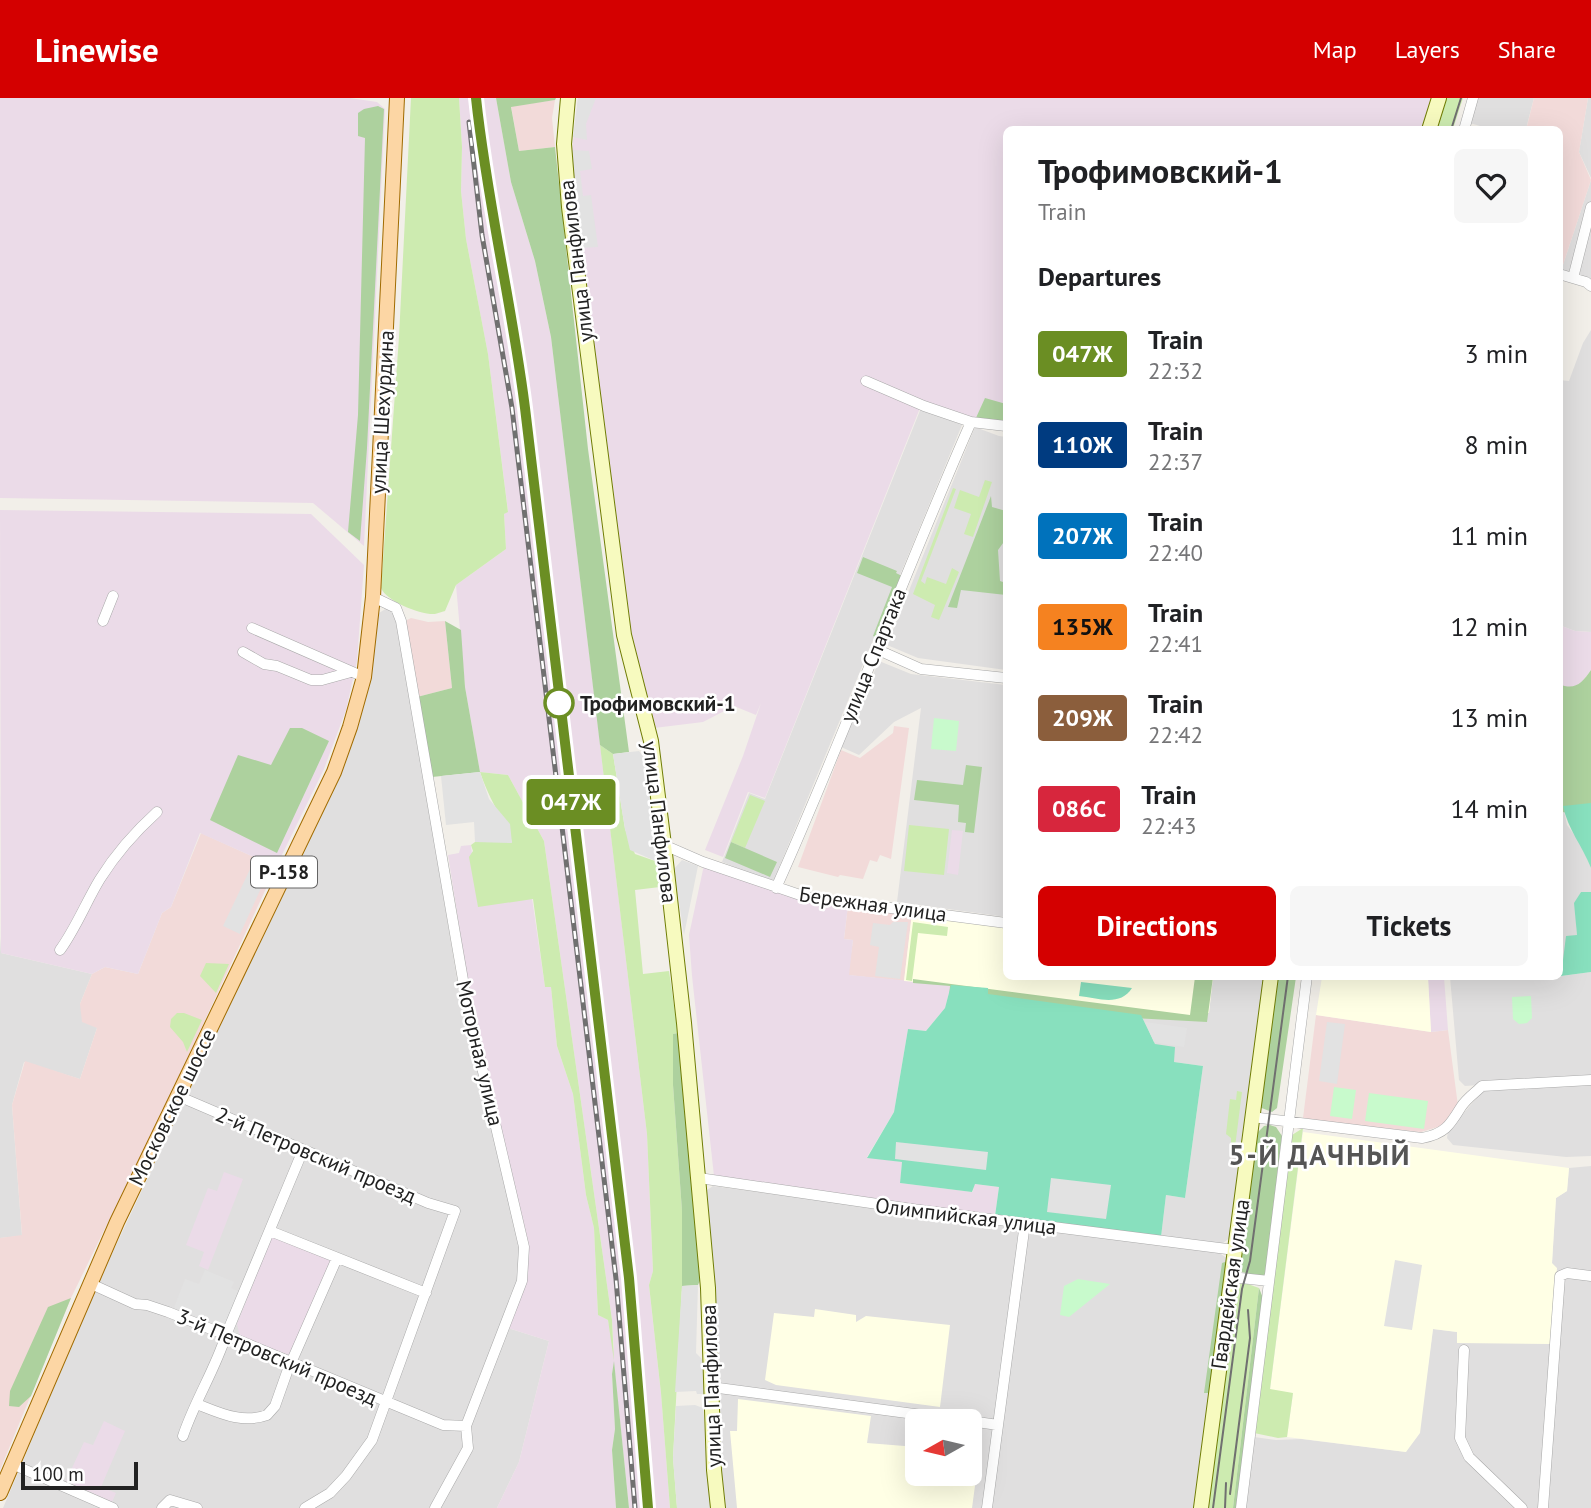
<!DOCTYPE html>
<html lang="en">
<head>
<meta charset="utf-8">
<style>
	:root { --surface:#fff; --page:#f6f6f6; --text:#202124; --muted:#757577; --accent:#d40000 }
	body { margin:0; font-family:"PT Sans",sans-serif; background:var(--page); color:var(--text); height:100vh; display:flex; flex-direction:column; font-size:26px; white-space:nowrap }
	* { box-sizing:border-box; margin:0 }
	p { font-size:23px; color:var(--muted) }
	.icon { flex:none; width:38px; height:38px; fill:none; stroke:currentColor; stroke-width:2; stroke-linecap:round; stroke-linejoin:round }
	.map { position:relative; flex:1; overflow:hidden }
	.side { position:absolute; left:1003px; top:28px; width:560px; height:854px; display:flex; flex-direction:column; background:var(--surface); border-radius:10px; box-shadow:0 7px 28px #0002 }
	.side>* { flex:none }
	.badge { padding:0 14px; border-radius:5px; font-size:24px; line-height:46px }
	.needle { width:46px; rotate:262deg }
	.tools { position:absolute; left:905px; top:1311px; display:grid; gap:14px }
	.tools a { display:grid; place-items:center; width:77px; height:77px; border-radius:10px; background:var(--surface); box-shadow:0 7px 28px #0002; font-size:35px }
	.scale { position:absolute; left:21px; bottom:18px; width:117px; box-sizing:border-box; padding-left:7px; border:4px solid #222; border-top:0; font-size:19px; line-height:24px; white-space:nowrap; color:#222; -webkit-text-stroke:5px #fff; paint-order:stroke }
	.map>.badge { position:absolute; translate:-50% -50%; box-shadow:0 0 0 4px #fff }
	h2 { padding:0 35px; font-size:26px; line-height:63px }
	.round { display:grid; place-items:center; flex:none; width:74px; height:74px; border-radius:10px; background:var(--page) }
	.overview { display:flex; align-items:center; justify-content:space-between; height:119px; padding:0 35px }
	h1 { font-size:33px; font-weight:600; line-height:52px }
	.button { display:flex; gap:14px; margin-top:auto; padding:14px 35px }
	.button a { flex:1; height:80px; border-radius:10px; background:var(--accent); color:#fff; font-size:28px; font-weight:600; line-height:80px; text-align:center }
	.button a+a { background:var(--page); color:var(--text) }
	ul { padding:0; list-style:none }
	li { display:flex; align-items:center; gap:21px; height:91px; padding:0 35px }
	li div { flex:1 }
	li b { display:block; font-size:26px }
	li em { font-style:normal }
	li .badge { min-width:77px; font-weight:700; text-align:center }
	header { display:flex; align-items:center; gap:42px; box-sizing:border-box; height:98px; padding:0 35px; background:var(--accent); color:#fff }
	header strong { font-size:33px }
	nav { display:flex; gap:38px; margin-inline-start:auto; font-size:24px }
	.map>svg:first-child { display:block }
	.residential { fill:#e0dfdf }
	.commercial { fill:#f2dad9 }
	.industrial { fill:#ebdbe8 }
	.education { fill:#ffffe5 }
	.grass { fill:#cdebb0 }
	.forest { fill:#add19e }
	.park { fill:#c8facc }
	.pitch { fill:#88e0be }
	.parking { fill:#e2e2e2 }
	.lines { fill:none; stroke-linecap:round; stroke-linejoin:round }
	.street-casing { stroke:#a9a9a9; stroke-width:11 }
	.secondary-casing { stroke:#707d05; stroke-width:16 }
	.primary-casing { stroke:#a06b00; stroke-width:16 }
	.street { stroke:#fff; stroke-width:10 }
	.secondary { stroke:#f7fabf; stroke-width:14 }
	.primary { stroke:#fcd6a4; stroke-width:14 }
	.tram { stroke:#707070; stroke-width:2 }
	.rail-casing { stroke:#707070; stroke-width:5 }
	.rail { stroke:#fff; stroke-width:2.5; stroke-dasharray:8; stroke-linecap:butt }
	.line-casing { stroke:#fff; stroke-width:16 }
	.line { stroke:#6b8e23; stroke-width:10 }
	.stop-dot { fill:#fff; stroke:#6b8e23; stroke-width:3.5 }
	.labels { text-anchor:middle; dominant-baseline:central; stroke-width:5; stroke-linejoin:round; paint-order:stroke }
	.shield { fill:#fff; stroke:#646464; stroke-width:2 }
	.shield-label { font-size:19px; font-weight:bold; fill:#222 }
	.street-label { font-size:21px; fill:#222; stroke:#fff }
	.stop-label { font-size:21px; font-weight:bold; fill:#222; stroke:#fff; text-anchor:start }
	.district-label { font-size:28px; font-weight:bold; letter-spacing:2px; fill:#555; stroke:#fff }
</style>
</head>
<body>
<header>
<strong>Linewise</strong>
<nav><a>Map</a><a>Layers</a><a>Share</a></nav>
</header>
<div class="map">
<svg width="1591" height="1410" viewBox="0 0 1591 1410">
	<rect width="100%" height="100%" fill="#f2efe9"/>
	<path class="residential" d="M1477,0H1534L1526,31H1490L1470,25Z
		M1588,0H1591V80L1579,54Z
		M1591,82V181L1561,173Z
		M1591,232V534L1575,533L1559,527V282L1569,283L1583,245Z
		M921,310L962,327L773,784L722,764L749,695L765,701Z
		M975,329L999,338L1006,339V572L918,560L887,547Z
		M387,510L394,514L397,521L461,905L521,1149L518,1182L468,1316L465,1348L429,1410H3L100,1181L282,796L354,637L370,587L379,515Z
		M879,563L911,576L1006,587V819L897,804L921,610L894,624L859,657L841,649Z
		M1563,708L1567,727L1582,747L1591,770V794H1581L1575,805L1577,837L1562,878L1591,874V979L1465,988L1459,982L1450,879L1559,878V709Z
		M0,839L1,855L92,876L80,906L97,930L80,981L24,964L12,1007L22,1138L0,1140Z
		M1213,879H1266L1232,1138L1222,1146L1161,1139L1166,1097L1185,1100L1203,968L1174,964L1155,946L1141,917L1209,915Z
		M1591,985V1058L1566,1059L1453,1047L1447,1040L1448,1033L1482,994L1489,990Z
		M1591,1068V1410H1245L1254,1339L1276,1342L1301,1341L1406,1354L1426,1282L1433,1231L1458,1234L1457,1245L1552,1166L1556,1100L1567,1093L1569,1070Z
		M713,1088L1016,1128L1019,1134L996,1320L993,1323L722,1288L717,1283L705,1099L707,1092Z
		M1036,1131L1218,1154L1228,1161L1196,1410H992L1026,1138Z
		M508,1230L549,1243L519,1364L497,1410H439L472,1349L471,1329Z
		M721,1295L942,1323H917V1376H970V1327L991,1329L994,1333L983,1410H725L720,1371L718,1298Z"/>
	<path class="commercial" d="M1534,0H1588L1579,54L1591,82L1561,173H1559V32H1526Z
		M555,2L552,20L555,49L519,53L511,8Z
		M411,520L428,524L445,523L452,590L417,599L405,528L407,522Z
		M894,628L909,630L891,761L880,757L877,764L870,762L863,781L840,777L838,779L798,769L841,652L860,660L893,635Z
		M201,735L276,769L174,989L71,1200L0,1372V1140L22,1137L12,1007L25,963L80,981L97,930L82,924L80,906L92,876L105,869L138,876L162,815L171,809Z
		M848,807L912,815L904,883L848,877L853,842L844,841Z
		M1316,917L1431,934L1448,932L1458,1008L1455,1015L1441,1028L1421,1034L1306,1022L1303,1020Z"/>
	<path class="industrial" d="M0,0H350L377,4L385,11L364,448L313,405L0,400Z
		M459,0H496L511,84L535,163L551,239L647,1036L653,1173L649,1187L661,1295L670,1410H629L614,1266L612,1276L615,1331L612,1352L616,1410H497L519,1364L549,1243L508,1230L525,1182L529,1147L471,904L448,757L459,755L461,748L471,747L478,808L532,800L545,889H551L557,948L573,996L586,1097L594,1130L598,1217L608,1222L614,1254L612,1222L544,743L508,677L480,674L465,589L456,487L506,451L504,416L508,413L488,256L466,141L461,93L462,49Z
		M578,0H1435L1425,31L1006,32V326L920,310L765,700L748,694L723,759L705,752L743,658L761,605L756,617L734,608L703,624L654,630L630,546L581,150L571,61Z
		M0,412L311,416L364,467L357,563L346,612L324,671L276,769L200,735L171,809L162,815L138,876L105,869L92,876L1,855Z
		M1559,527L1575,533L1591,534V572L1580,587L1568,590L1559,586Z
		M952,732L963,733L958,777L947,775Z
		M704,767L848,807L844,841L853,842L849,877L951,887L945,910L926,933L908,931L894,1014L867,1059L902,1064L900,1085L973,1094L974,1086L999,1089L995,1118L714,1078L692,878L689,837Z
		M1428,879H1444L1448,932L1431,934Z
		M224,1074L243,1081L208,1172L199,1168L204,1154L186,1147L208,1090L217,1093Z
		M272,1138L333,1161L292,1258L240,1239L237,1226Z
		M104,1323L125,1333L101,1389L116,1395L112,1404L66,1383L84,1344L93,1347Z"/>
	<path class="education" d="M912,815L1006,829V878L1213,879L1209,915H1199L1193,923L951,887L904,883Z
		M1322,879H1428L1431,934L1316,917Z
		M1303,1034L1569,1070L1567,1093L1556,1100L1552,1165L1557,1170L1551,1246L1457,1245V1234L1433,1231L1420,1335L1406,1354L1287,1339L1293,1296L1270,1292Z
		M815,1211L856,1217V1224L866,1218L950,1227L940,1309L776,1287L765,1282L774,1215L814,1219Z
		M738,1301L871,1318L867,1345L917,1349V1376H970V1357L979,1358L972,1410H737L730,1333H737Z"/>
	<path class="grass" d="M411,0H459L462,49L461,93L466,141L488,256L508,414L504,416L506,451L456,487L445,513C444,513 436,516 435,516C420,517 386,503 381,490L399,239Z
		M1444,0H1463L1453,31L1434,32Z
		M985,382L992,384L973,439L964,436L971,416L954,410L960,392L979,399Z
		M953,390L956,391L921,483L925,486L927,479L946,486L952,470L959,474L939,522L931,519L935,507L913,496Z
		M600,647L613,656L625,731L635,756L658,764L660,789L635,792L643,876L669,873L678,935L673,936V987L682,1113V1188L673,1360L677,1410H670L661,1295L649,1187L653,1173L647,1036Z
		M480,674L508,677L544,743L612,1222L614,1263L608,1222L598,1217L594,1130L586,1097L573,996L557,948L551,889H545L533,801L478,809L469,759L473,753L471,747L475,744H512C502,719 488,699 480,674Z
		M750,697L765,703L745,750L731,744Z
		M909,727L949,731L944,777L904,773Z
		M913,824L948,829L947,838L918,835L912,883L906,882Z
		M206,865L229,866L216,895L200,878Z
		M177,915H184L202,922L187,954L183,944L170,929L171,921Z
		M1237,993L1242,994L1235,1049L1231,1048V1040L1226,1036L1230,1001L1236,1002Z
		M1303,1030L1270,1291L1293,1295L1287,1339L1278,1340L1254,1335L1291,1043L1292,1037Z
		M1245,1185L1259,1190L1233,1410H1205L1237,1187Z"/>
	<path class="forest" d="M496,0H556L555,2L511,9L519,53L555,49L588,351L629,654L613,656L600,647L551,239L535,163L511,84Z
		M378,8L384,11L367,350L360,443L348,434L358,317L365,40L358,38V15L364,11Z
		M985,300L1006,306V326L975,322Z
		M991,398L992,409L1006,413V441L998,452L1000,483L1006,485V497L961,492L957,510L948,509Z
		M863,459L897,473L896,475L902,478L877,540L873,538L892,489L857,475Z
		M445,523L461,532L465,589L480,674L432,679L417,599L452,590Z
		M1591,572V749L1567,715L1559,713V673L1562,671V651L1559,649V586C1575,593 1582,585 1591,572Z
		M290,630H302L329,643L277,755L210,722L238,657L271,667Z
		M966,667L982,669L974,735L965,734L966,725L958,724L959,707L914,702L917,682L963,687Z
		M731,744L777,764L770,779L725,760Z
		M1195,879H1213L1207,924L948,910L950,888L913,885V881L1190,917Z
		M1274,879H1296L1277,1010L1272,1014L1259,1009Z
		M678,935L702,1178L698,1187L682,1188V1113L673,987V936Z
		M1270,1027L1276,1029L1282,1038L1265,1176L1261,1179L1242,1174L1239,1169L1254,1038L1264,1028Z
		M1225,1164L1228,1166L1210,1295H1204L1222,1165Z
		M1259,1190L1263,1200L1238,1410H1233Z
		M71,1200L31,1298L19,1309L9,1308L10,1293L48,1209Z
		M614,1263L629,1410H616L612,1352L615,1331L612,1276Z"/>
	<path class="park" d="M934,620L959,623L956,653L931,651Z
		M1531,898L1532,920L1527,925L1519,926L1513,921L1512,899Z
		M1334,989L1356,992L1352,1021L1330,1018Z
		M1369,995L1428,1003L1424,1031L1365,1023Z
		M1078,1181L1110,1186L1069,1219L1060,1217L1064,1188Z"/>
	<path class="pitch" d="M1591,705V770C1582,747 1568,732 1563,708Z
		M1581,794H1591V874L1561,878L1566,838L1577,837L1574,805Z
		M1081,884L1132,890C1120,909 1098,900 1079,898Z
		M951,887L988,890V896L1141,917L1155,946L1175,949L1174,964L1203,968L1185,1100L1166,1097L1161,1139L995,1118L999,1089L975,1086L972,1094L900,1085L902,1064L867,1060L894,1014L908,931L926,933L945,910Z"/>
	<path class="parking" d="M578,0H596L586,26L587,42L573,39Z
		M573,52L589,53L592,71L580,73L583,98L591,97L598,149L581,150L571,61Z
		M639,653L646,662L658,764L630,752L625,731L613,656Z
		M480,674L489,701L510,726L512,745L475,744L474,724L446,727L441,678Z
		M682,762L698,768L684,837L674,771Z
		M252,767L268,775L240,836L223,828Z
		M893,824H908L900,881L875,878L879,849L870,847L873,825L890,827Z
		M1145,924L1187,930L1184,949L1154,944Z
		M1327,924L1345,926L1337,986L1319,983Z
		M896,1044L988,1054L986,1072L895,1061Z
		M1051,1080L1111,1087L1106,1121L1047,1114Z
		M1395,1162L1422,1167L1412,1232L1384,1228Z
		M205,1172L234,1184L231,1190L238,1193L224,1231L174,1210L185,1181L199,1186Z
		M698,1187L696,1255L702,1261L704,1296H697L696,1293L675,1294L682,1188Z
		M695,1307L703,1310L712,1410H677L673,1360L676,1308Z"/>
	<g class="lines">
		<defs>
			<path id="street" d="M1464,32L1473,0
				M1559,176L1586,184L1591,188
				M1573,180L1591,109
				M866,283L924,308L971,324L1006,328
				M373,499L396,510L401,523L467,905L524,1149L522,1183L466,1328L468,1350L435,1410
				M103,523L113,498
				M252,530L364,579
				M876,551L921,571L1006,580
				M243,554L264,566L277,568L311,582H322L351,574
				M664,747L703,764L806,799L1006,825
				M776,790C845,637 903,478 971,324
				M60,852C76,830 86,804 100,781C115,757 136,733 157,714
				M178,998L428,1105L455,1113L372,1342L346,1378L330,1395L305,1410
				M1252,1019L1422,1040C1445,1036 1450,1027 1461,1009C1466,1001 1476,994 1482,988L1591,982
				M699,1080L912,1111L1235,1152
				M270,1133L426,1195
				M1231,1179L1269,1183
				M89,1185L135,1206L147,1207L168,1214L226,1237L443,1327L466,1328
				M1464,1252L1460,1340L1469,1359L1522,1410
				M711,1289L967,1323
				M197,1306C220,1315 242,1326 267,1317L275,1308L287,1274L337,1160
				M970,1323L998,1327
				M183,1338C195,1302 215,1272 226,1237L303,1052
				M12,1366L113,1410
				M162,1410L170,1402L197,1410
				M987,1410L1025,1125
				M1241,1410L1307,878
				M1543,1410L1560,1178L1567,1175L1591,1178"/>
			<path id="secondary" d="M568,0L564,46L569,109L624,537L651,643L664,747L684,925L708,1190L714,1372L718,1410
				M1429,32L1439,0
				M1201,1410L1271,878"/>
			<path id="primary" d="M0,1395L117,1124L334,674L350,629L364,579L373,499L397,0"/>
		</defs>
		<use href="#street" class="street-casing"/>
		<use href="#secondary" class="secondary-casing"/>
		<use href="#primary" class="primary-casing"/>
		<use href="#street" class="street"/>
		<use href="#secondary" class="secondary"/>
		<use href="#primary" class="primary"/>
		<path class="tram" d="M1451,32L1461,0
			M1230,1396L1250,1240L1248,1212
			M1213,1410L1242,1191L1250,1163L1288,878
			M1225,1410L1226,1385"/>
		<defs>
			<path id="rail" d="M476,0C487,104 512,206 525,310L629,1180L648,1410
				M469,24L482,137L512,310L616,1181L635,1410"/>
		</defs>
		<use href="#rail" class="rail-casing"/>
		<use href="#rail" class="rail"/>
	</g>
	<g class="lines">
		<defs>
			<path id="line" d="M476,0C487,104 512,206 525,310L629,1180L648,1410"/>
		</defs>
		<use href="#line" class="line-casing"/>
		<use href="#line" class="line"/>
	</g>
	<circle class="stop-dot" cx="559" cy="605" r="14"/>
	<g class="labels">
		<rect class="shield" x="251" y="758.5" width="66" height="31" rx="5"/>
		<g class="shield-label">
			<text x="284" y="774">Р-158</text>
		</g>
		<g class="street-label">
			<text transform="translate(576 163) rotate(-97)">улица Панфилова</text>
			<text transform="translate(382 314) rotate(-87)">улица Шехурдина</text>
			<text transform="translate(873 557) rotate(-68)">улица Спартака</text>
			<text transform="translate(660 724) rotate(83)">улица Панфилова</text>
			<text transform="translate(873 806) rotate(8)">Бережная улица</text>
			<text transform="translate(480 955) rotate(77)">Моторная улица</text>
			<text transform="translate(172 1009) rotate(-64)">Московское шоссе</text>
			<text transform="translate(316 1057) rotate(23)">2-й Петровский проезд</text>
			<text transform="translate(966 1118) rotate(7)">Олимпийская улица</text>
			<text transform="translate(1230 1186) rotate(-82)">Гвардейская улица</text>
			<text transform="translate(277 1259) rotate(23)">3-й Петровский проезд</text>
			<text transform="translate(711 1288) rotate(-92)">улица Панфилова</text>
		</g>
		<g class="stop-label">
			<text x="580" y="605">Трофимовский-1</text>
		</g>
		<g class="district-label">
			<text x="1320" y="1056">5-Й ДАЧНЫЙ</text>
		</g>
	</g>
</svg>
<div class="tools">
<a><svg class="needle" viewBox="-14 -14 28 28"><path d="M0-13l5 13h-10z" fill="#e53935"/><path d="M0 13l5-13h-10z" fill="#757577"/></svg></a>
</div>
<div class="scale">100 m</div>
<b class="badge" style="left:571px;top:704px;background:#6b8e23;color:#fff">047Ж</b>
<section class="side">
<div class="overview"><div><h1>Трофимовский-1</h1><p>Train</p></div><a class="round"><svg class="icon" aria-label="heart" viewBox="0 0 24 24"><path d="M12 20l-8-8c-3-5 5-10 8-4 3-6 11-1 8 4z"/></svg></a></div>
<h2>Departures</h2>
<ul>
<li><span class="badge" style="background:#6b8e23;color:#fff">047Ж</span><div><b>Train</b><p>22:32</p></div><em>3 min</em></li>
<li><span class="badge" style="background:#003b80;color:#fff">110Ж</span><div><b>Train</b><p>22:37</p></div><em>8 min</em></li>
<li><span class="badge" style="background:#0072bc;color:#fff">207Ж</span><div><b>Train</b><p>22:40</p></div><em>11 min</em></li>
<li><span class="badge" style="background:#f58220;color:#111">135Ж</span><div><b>Train</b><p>22:41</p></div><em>12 min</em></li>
<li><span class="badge" style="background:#8b5e3c;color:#fff">209Ж</span><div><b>Train</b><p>22:42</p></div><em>13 min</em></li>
<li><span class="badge" style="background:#d7263d;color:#fff">086С</span><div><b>Train</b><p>22:43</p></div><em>14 min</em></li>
</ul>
<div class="button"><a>Directions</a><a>Tickets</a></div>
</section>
</div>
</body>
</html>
